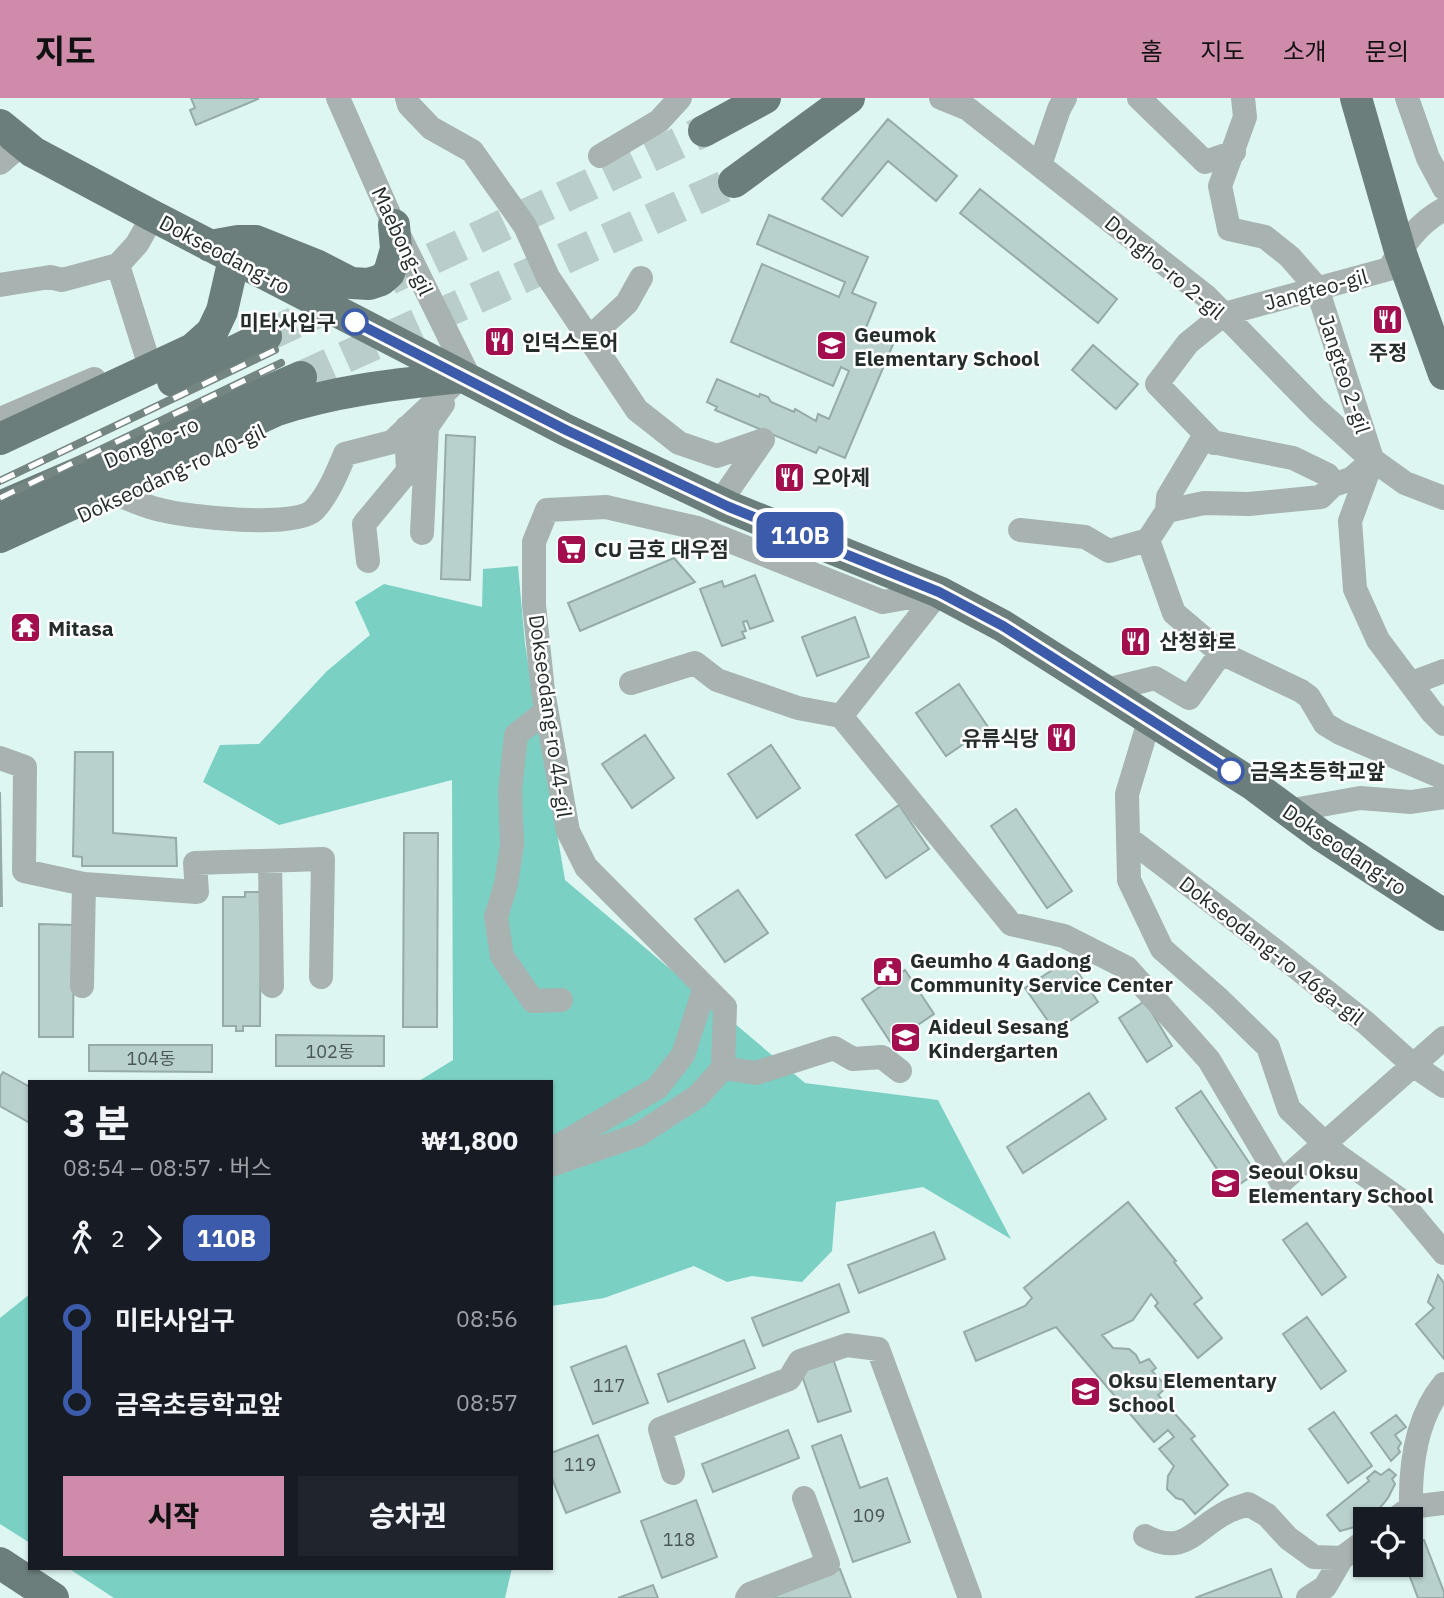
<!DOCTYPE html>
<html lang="ko">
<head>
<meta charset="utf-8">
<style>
	:root { --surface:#171b24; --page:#20242c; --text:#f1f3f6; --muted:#9ea1a6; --accent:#ce8caa }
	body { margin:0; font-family:"IBM Plex Sans","Noto Sans KR",sans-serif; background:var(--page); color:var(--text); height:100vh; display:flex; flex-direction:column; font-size:26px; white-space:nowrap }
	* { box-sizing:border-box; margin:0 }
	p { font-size:23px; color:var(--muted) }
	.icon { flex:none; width:38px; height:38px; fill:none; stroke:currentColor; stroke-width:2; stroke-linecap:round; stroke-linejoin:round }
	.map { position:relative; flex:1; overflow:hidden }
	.sheet { position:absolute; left:28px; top:982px; width:525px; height:490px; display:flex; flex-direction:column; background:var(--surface); border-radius:0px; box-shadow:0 2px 5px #0004 }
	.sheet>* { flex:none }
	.badge { padding:0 14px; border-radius:10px; font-size:24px; line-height:46px }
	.controls { position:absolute; left:1353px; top:1409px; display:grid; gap:14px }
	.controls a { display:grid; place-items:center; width:70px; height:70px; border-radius:0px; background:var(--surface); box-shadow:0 2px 5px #0004; font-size:35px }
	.map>.badge { position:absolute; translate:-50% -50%; box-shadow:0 0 0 4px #fff }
	.legs { display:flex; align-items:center; gap:10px; height:77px; padding:0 35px; font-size:23px }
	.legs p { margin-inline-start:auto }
	.overview { display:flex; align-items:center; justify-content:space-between; height:119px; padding:0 35px }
	h1 { font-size:38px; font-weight:800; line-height:52px }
	.action { display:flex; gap:14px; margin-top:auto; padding:14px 35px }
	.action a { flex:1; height:80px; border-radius:0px; background:var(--accent); color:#111; font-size:28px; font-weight:800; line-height:80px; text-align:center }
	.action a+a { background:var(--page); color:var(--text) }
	ul { padding:0 35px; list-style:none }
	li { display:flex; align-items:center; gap:24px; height:84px; font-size:26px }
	li i { display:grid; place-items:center; width:10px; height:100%; margin:0 9px; background:currentColor }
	li i::after { content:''; width:18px; height:18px; margin:-9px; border:5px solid; border-radius:50%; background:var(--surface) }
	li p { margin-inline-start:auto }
	li:first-child i { background:linear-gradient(#0000 50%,currentColor 0) }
	li:last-child i { background:linear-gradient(currentColor 50%,#0000 0) }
	header { display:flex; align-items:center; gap:42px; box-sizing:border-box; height:98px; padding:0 35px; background:var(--accent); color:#111 }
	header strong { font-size:33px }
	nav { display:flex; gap:38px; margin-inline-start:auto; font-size:24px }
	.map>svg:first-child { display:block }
	.green { fill:#7bd0c4 }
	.building { fill:#b9d1cd; stroke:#94aba7; stroke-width:2 }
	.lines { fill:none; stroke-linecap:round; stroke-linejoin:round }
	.major-tunnel { stroke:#b9ceca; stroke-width:32; stroke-dasharray:32 16; stroke-linecap:butt }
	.minor { stroke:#a8b2b0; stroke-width:24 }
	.major { stroke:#6c7e7b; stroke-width:32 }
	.rail-casing { stroke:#758582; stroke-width:8 }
	.rail { stroke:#fff; stroke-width:5; stroke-dasharray:16; stroke-linecap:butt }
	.line-1-casing { stroke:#fff; stroke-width:16 }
	.line-1 { stroke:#3d5bab; stroke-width:10 }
	.stop-1-dot { fill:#fff; stroke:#3d5bab; stroke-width:3.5 }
	.labels { text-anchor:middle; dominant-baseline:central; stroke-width:5; stroke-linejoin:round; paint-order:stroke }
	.number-label { font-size:18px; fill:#495654 }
	.street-label { font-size:21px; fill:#242d2b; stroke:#fff }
	.stop-label { font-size:21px; font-weight:bold; fill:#242d2b; stroke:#fff; text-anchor:end }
	.poi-label { font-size:21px; font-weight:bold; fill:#242d2b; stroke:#fff; text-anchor:start }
</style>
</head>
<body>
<header>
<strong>지도</strong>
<nav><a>홈</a><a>지도</a><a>소개</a><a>문의</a></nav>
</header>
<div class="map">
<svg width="1444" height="1500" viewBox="0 0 1444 1500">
	<rect width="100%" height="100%" fill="#def6f2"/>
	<path class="green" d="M518,468L525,546L565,782L805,985L938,1002L1011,1141L923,1089L836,1104L832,1153L802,1184L752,1178L727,1184L694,1168L604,1200L551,1208V984L419,983L453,962L452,682L279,727L203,684L220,647L259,646L327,573L370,537L355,504L384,486L482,509L483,471Z
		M30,1196V1445L0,1426V1220Z
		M68,1470H512L505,1500H114Z"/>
	<path class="building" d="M191,0H257L258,1L196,27L190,12L195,10Z
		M888,21L957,78L936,103L888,63L842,118L822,101Z
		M980,91L1117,201L1098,225L960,115Z
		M769,117L868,159L852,195L876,205L865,232L894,244L845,360L819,349L816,355L715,312L717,309L707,304L717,281L759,299L760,296L768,299L771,304L794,314L795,311L816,323L818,316L829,321L849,273L841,269L833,288L731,244L762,166L839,199L845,184L757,146Z
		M1093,247L1138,286L1116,311L1072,272Z
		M446,337L475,339L470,482L441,481Z
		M674,460L695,484L580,533L568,505Z
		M755,477L773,523L750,531L747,523L743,524L746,533L742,534L745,540L722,548L700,491L722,483L724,489Z
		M855,519L869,559L817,578L802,539Z
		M959,586L988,629L946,658L916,615Z
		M645,637L674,680L632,710L602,666Z
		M771,647L800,690L757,720L728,676Z
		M75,654H113V735L176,740L177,768H82V759L73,758Z
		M0,694L2,808H0Z
		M899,707L929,751L886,780L856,737Z
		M1016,711L1072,793L1047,810L991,728Z
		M404,735H438L437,929H403Z
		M738,792L768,835L725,864L695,821Z
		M245,794H261L260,928H243V933H236V928H223V799H245Z
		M39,826L74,827L73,939H39Z
		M1069,861L1098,904L1055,933L1025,890Z
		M905,872L934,916L891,945L862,901Z
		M1145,903L1172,948L1147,964L1119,920Z
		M276,937L384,938V968H276Z
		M89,947H212V974L89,973Z
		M3,974L30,989V1025L0,1008V979Z
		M1201,993L1256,1075L1231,1092L1176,1010Z
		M1089,995L1106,1021L1023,1075L1007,1049Z
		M1128,1104L1176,1163L1174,1164L1202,1200L1194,1206L1222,1240L1198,1260L1155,1208L1158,1205L1151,1196L1133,1222L1102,1237L1113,1250L1129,1251L1136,1257L1140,1265L1149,1261L1156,1270L1152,1273L1167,1289L1158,1297L1195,1338L1191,1341L1228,1387L1195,1416L1183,1402L1176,1400L1167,1391L1168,1378L1174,1368L1159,1351L1174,1339L1168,1332L1154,1344L1056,1229L976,1263L964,1234L1025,1208L1032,1200L1024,1190Z
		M1307,1125L1346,1179L1322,1197L1283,1142Z
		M934,1134L945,1161L859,1195L848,1167Z
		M1438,1177L1444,1185V1261L1416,1226L1434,1210L1428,1204Z
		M839,1186L849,1214L763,1248L752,1220Z
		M1307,1219L1346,1273L1321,1291L1283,1236Z
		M744,1242L755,1270L668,1304L658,1276Z
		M626,1248L648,1305L593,1326L571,1269Z
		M832,1258L851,1313L818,1324L799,1269Z
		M1334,1314L1372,1368L1348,1385L1309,1331Z
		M1396,1317L1406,1329L1395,1337L1401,1345L1398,1350L1400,1354L1391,1363L1371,1335Z
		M788,1332L799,1360L713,1394L702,1366Z
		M598,1337L620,1394L566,1415L551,1378V1355Z
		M841,1337L860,1390L887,1380L910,1444L853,1464L812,1348Z
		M1389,1371L1396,1377L1392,1381L1395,1386L1388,1400L1375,1416L1358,1428L1340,1433L1327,1417L1369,1383L1367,1380L1375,1373L1381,1377Z
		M696,1402L717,1459L662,1480L641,1423Z
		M1424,1442L1444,1494V1500H1418L1405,1466H1410V1447Z
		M840,1471L851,1500H763Z
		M1271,1471L1282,1500H1195Z
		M653,1487L658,1500H618Z"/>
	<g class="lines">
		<path class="major-tunnel" d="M389,181L704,33
			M266,238L348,200
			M301,279L734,84"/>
		<path class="minor" d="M338,0L394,127L472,285
			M407,0L409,7L431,30L472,53L525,128L548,179L637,312L679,345L717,358L763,342L720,404
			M941,0L968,11L1207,199L1317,312L1370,360L1405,385L1444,400
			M1139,0L1205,64L1234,54
			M1243,0L1245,19L1220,88L1229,131L1265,139L1290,159L1317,190L1372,361
			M1407,0L1428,60L1444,90
			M600,58L659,23L680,0
			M0,65L23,45
			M1040,67L1059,11L1065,0
			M118,167L146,256
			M0,187L50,179L62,182L118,167L137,146L153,118
			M588,241L627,205L641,180
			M0,321L94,281
			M1214,345L1157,286L1188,245L1224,216L1389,171C1404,146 1418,125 1444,111
			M1371,366L1350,423L1355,491L1378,542L1432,614L1444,626
			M121,398C134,403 147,409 161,412C188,419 295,431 314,412C328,397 337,375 345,356L392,344L461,279
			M1167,413L1204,405L1249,406L1321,399L1333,387
			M1020,432L1085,439L1109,453L1148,442L1167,413L1168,399L1202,342L1293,360L1328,377L1333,387L1351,381L1373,362
			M422,435L427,329L443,306
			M1148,442L1174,515L1221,555L1301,593L1309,599L1325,626L1340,635L1444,680
			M368,463L364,426L408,373L406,330
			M939,494L841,618L1011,826L1064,838L1127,870L1209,962L1281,1084L1444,940
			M631,585L695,565L717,582L798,610L841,618
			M1412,585L1444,573
			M1106,592L1155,580L1189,600L1221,555
			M546,613L516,637L510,693L512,747L506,786L496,819L502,858L533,903L561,902
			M1150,620L1127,696L1129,782L1162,851L1219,901L1268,949L1289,1011L1337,1057L1399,1101L1444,1155
			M0,660L25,669L24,773L84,786L82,888
			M1288,713L1360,700L1411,704L1444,699
			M1128,740L1278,855L1366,925L1413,967L1444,988
			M270,763L272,888
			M84,786L197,794L195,765L323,761L321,879
			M723,970L756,975L834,950L853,961L882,959L900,973
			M551,1052L657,990L683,957L705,889
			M551,1067L638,1037L698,998L723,970L725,909L586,769L568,733L543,593L534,507V444L547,412L606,409L697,430L883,504L939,494
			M673,1375L660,1331L789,1281L800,1263L847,1247L878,1251L970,1500
			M1411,1409C1410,1366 1416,1320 1444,1286
			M1395,1421L1411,1409L1444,1405
			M1145,1438C1185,1459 1195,1430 1227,1414C1234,1410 1241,1409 1248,1406L1267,1417L1288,1440L1314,1459L1342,1460
			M747,1500L750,1496L828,1466L804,1400
			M1308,1500L1325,1489L1342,1460L1365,1443"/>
		<path class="major" d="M1356,0L1400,153L1444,276
			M0,27L33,54L153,118L566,332L729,409L939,494L1003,528L1252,686L1321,737L1444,817
			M704,33L765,0
			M734,84L849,0
			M210,148L238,143H256L316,167L351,185L369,186L381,182L389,175L396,151L394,127
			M173,283L266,238
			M0,341L193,251L212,234L222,213L234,161
			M0,409L301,279
			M0,439L277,312C337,292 399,286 461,279
			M0,1465L53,1500"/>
		<defs>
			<path id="rail" d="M0,383L275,252
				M0,400L281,265"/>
		</defs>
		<use href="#rail" class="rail-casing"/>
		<use href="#rail" class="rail"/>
	</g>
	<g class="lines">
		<defs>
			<path id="line-1" d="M355,224L566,332L729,409L939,494L1003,528L1231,673"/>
		</defs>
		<use href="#line-1" class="line-1-casing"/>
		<use href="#line-1" class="line-1"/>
	</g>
	<defs>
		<symbol id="restaurant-square" viewBox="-11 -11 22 22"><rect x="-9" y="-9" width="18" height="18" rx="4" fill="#a30e4e" stroke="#fff"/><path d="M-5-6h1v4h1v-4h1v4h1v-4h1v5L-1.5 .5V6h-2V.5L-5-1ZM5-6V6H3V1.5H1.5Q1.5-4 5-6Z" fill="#fff"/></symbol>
		<symbol id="school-square" viewBox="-11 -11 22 22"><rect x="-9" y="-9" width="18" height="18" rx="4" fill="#a30e4e" stroke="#fff"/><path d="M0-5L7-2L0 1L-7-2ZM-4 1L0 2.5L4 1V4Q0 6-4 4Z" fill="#fff"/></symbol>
		<symbol id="supermarket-square" viewBox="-11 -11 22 22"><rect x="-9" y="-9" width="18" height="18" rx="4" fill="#a30e4e" stroke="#fff"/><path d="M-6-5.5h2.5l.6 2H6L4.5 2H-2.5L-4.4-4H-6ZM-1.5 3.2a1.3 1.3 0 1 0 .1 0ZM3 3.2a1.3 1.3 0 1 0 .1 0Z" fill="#fff"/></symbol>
		<symbol id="temple-square" viewBox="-11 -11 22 22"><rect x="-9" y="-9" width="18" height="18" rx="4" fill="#a30e4e" stroke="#fff"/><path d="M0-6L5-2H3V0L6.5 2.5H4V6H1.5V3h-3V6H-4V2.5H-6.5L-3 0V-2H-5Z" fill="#fff"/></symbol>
		<symbol id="civic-square" viewBox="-11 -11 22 22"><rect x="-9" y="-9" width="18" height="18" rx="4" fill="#a30e4e" stroke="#fff"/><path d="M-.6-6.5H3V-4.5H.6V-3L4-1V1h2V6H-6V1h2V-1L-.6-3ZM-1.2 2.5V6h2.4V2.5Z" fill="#fff"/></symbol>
	</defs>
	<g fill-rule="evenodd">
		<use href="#restaurant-square" x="1370" y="204" width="35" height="35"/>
		<use href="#restaurant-square" x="482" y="226" width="35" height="35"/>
		<use href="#school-square" x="814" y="230" width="35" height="35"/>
		<use href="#restaurant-square" x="772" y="362" width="35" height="35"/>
		<use href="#supermarket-square" x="554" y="434" width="35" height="35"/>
		<use href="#temple-square" x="8" y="512" width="35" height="35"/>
		<use href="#restaurant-square" x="1118" y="526" width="35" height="35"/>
		<use href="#restaurant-square" x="1044" y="622" width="35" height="35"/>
		<use href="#civic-square" x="870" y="856" width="35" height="35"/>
		<use href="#school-square" x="888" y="922" width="35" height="35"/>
		<use href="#school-square" x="1208" y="1068" width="35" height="35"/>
		<use href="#school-square" x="1068" y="1276" width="35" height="35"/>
	</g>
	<g class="stop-1-dot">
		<circle cx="355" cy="224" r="12"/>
		<circle cx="1231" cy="673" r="12"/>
	</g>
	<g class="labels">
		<g class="number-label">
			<text x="330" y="953">102동</text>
			<text x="151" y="960">104동</text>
			<text x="609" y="1287">117</text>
			<text x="580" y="1366">119</text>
			<text x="869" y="1417">109</text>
			<text x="679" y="1441">118</text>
		</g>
		<g class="street-label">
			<text transform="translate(403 143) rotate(65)">Maebong-gil</text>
			<text transform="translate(225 156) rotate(28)">Dokseodang-ro</text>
			<text transform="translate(1165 169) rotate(40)">Dongho-ro 2-gil</text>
			<text transform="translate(1316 191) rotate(-15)">Jangteo-gil</text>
			<text transform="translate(1345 276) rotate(72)">Jangteo 2-gil</text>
			<text transform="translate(151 344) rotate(-23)">Dongho-ro</text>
			<text transform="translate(171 375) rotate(-25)">Dokseodang-ro 40-gil</text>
			<text transform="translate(551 618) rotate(82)">Dokseodang-ro 44-gil</text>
			<text transform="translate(1345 751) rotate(34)">Dokseodang-ro</text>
			<text transform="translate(1272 852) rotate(38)">Dokseodang-ro 46ga-gil</text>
		</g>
		<g class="stop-label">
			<text x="336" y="224">미타사입구</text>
			<text x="1250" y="673" text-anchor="start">금옥초등학교앞</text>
		</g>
		<g class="poi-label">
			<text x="854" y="236">Geumok<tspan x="854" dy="24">Elementary School</tspan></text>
			<text x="522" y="244">인덕스토어</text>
			<text x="1388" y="254" text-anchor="middle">주정</text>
			<text x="812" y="379">오아제</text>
			<text x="594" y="451">CU 금호 대우점</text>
			<text x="48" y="530">Mitasa</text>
			<text x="1159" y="543">산청화로</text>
			<text x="1039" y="640" text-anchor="end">유류식당</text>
			<text x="910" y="862">Geumho 4 Gadong<tspan x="910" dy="24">Community Service Center</tspan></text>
			<text x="928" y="928">Aideul Sesang<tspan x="928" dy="24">Kindergarten</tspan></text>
			<text x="1248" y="1073">Seoul Oksu<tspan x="1248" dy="24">Elementary School</tspan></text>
			<text x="1108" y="1282">Oksu Elementary<tspan x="1108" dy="24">School</tspan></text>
		</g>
	</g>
</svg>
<div class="controls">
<a><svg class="icon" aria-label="locate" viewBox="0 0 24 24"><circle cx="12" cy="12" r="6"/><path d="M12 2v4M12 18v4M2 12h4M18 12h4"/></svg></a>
</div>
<b class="badge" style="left:800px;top:437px;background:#3d5bab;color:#fff">110B</b>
<section class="sheet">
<div class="overview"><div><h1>3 분</h1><p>08:54 – 08:57 · 버스</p></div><b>₩1,800</b></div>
<div class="legs"><svg class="icon" aria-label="walk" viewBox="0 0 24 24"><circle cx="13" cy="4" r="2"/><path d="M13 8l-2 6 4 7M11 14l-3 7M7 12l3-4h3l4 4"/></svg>2<svg class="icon" aria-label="forward" viewBox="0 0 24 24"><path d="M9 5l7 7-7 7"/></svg><b class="badge" style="background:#3d5bab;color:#fff">110B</b></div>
<ul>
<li><i style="color:#3d5bab"></i><b>미타사입구</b><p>08:56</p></li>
<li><i style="color:#3d5bab"></i><b>금옥초등학교앞</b><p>08:57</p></li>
</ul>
<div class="action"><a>시작</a><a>승차권</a></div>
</section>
</div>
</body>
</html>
